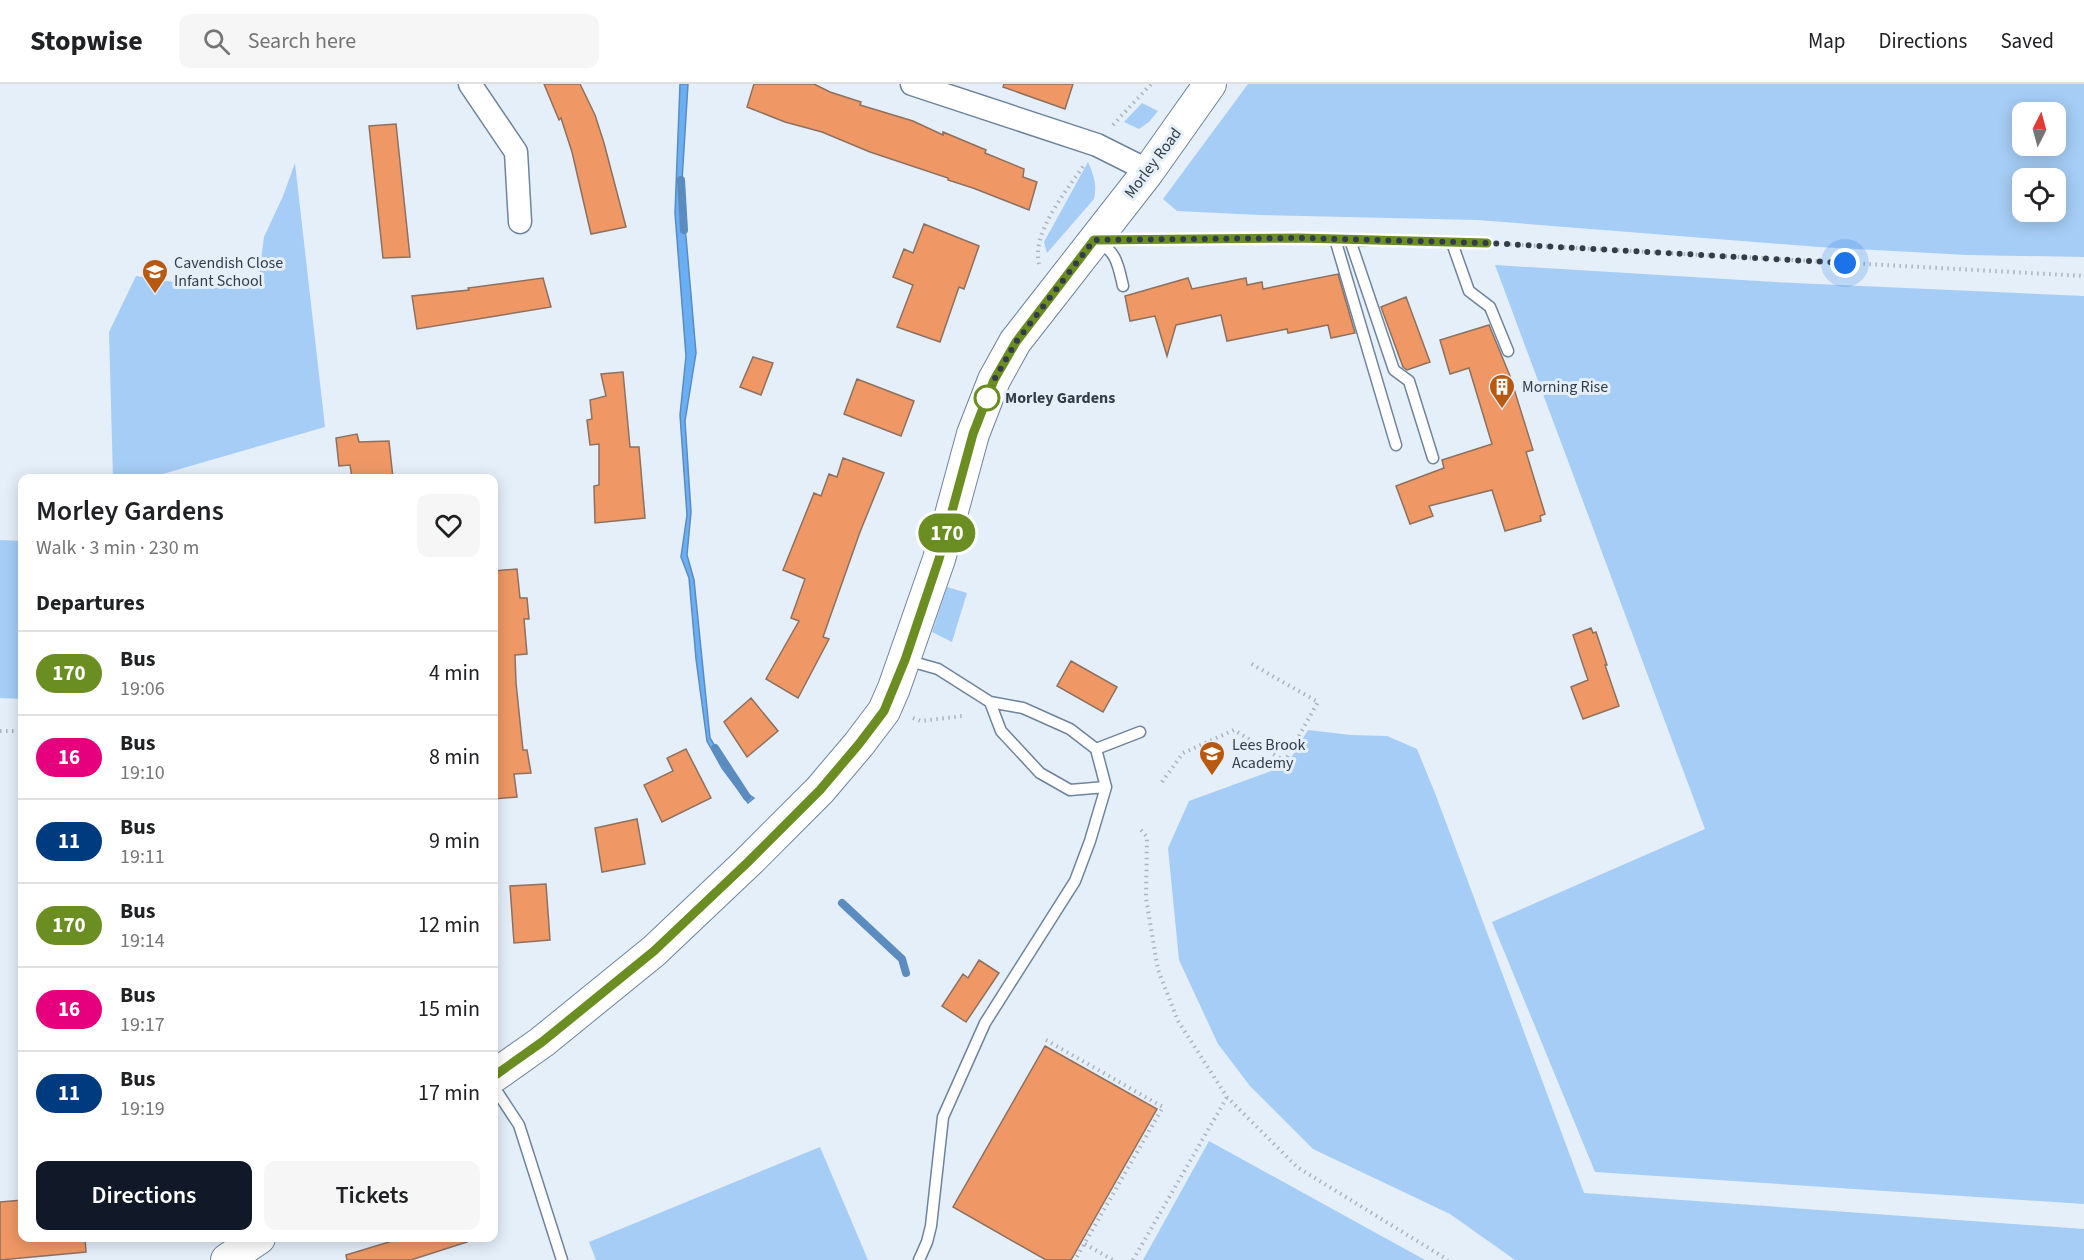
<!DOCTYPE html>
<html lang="en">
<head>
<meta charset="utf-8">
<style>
	:root { --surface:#fff; --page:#f6f6f6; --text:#202124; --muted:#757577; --line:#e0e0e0; --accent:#111827 }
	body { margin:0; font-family:"Source Sans 3",sans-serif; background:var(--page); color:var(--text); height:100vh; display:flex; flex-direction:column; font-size:22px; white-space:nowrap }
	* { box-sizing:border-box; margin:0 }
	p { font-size:20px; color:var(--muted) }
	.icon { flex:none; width:33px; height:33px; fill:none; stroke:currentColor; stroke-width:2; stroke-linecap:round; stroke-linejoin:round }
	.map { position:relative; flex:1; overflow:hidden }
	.drawer { position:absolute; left:18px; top:390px; width:480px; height:768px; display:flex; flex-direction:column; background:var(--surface); border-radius:12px; box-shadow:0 3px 15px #0003 }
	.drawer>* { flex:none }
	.badge { padding:0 12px; border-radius:20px; font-size:21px; line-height:39px }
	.needle { width:39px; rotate:6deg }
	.fabs { position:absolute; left:2012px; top:18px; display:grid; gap:12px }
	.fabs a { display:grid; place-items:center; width:54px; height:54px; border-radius:12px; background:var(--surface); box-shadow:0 3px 15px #0003; font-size:30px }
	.you { position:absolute; width:30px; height:30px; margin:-15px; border:4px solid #fff; border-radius:50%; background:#1a73e8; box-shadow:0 0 0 9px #1a73e833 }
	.map>.badge { position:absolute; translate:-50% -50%; box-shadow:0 0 0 3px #fff }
	h2 { padding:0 18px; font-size:22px; line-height:54px }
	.round { display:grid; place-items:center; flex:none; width:63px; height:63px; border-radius:12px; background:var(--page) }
	.summary { display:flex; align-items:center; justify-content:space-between; height:102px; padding:0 18px }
	h1 { font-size:28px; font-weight:600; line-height:45px }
	.button { display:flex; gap:12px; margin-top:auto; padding:12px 18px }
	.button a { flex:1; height:69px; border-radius:12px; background:var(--accent); color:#fff; font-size:24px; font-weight:600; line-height:69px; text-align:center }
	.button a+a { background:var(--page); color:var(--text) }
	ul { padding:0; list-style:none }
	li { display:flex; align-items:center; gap:18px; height:84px; padding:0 18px; border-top:2px solid var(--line) }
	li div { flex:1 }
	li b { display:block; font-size:22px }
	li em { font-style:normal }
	li .badge { min-width:66px; font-weight:700; text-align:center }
	header { display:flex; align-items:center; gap:36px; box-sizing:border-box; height:84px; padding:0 30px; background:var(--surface); border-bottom:2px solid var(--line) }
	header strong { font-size:28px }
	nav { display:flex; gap:33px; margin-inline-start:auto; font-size:21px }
	.search { width:420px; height:54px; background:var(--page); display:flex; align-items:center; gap:15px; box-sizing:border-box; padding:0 21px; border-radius:12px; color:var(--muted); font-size:22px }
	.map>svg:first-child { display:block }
	.green { fill:#a6cdf6; fill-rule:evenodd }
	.water { fill:#6aaef4; stroke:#5a8cc0; stroke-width:1.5 }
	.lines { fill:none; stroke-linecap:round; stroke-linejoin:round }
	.stream { stroke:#5a8cc0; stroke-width:8 }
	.building { fill:#ef9865; stroke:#8e705f; stroke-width:1.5 }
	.lane-casing { stroke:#6d849c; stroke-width:13 }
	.street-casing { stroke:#6d849c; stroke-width:25 }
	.secondary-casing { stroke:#6d849c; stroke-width:34 }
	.path { stroke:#aab4bf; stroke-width:4; stroke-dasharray:1.5 4.5; stroke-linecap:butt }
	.lane { stroke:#fff; stroke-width:10 }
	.street { stroke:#fff; stroke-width:22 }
	.secondary { stroke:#fff; stroke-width:32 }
	.line-casing { stroke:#fff; stroke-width:14 }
	.line { stroke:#6b8e23; stroke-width:9 }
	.walk { stroke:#333d48; stroke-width:6; stroke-dasharray:0 10.8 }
	.stop-dot { fill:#fff; stroke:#6b8e23; stroke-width:3 }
	.labels { text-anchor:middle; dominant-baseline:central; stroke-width:6; stroke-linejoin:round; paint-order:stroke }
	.street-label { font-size:16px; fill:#333d48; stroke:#e5effa }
	.poi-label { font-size:16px; fill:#333d48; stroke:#e5effa; text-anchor:start }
	.stop-label { font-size:16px; font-weight:bold; fill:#333d48; stroke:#e5effa; text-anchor:start }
</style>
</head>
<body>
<header>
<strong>Stopwise</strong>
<div class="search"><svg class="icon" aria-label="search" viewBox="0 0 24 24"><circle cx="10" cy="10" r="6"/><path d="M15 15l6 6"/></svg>Search here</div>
<nav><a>Map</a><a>Directions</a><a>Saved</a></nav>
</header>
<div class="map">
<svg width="2084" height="1176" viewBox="0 0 2084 1176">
	<rect width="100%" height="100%" fill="#e5effa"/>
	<path class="green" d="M1248,0H2084V173L1967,171L1819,163L1477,136L1259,131L1177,127L1163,115ZM2022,28H2055V62H2022ZM2022,94H2055V128H2022Z
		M1142,19L1158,27L1149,38L1139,45L1124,38Z
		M1088,78C1094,91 1097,101 1094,115L1047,169L1044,158Z
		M295,79L325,343L149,394H113L109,248L136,192L185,200H258L264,153L283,112Z
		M1495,181L1775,198L2084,212V1120L1595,1088L1492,838L1705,745Z
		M0,456L22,457V615L0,614Z
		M947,503L967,509L952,558L932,548Z
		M1308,646L1351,651L1387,652L1417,665L1435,709L1584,1109L2084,1145V1176H1515L1450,1130L1313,1065L1250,1002L1218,960L1179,876L1168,764L1189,717L1282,683L1285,684Z
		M1209,1057L1425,1176H1143Z
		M820,1063L868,1176H596L589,1158Z"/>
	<path class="water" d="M680,0H688L682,97L683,132L686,153L696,269L685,337L691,428L687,471L694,496L710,654L736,697L743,707L754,714L748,719L722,684L707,657L696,575L689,494L681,473L687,431L680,331L686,272L675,129Z"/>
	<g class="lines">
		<path class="stream" d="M681,96L684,146
			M715,664L747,713
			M842,819L902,875L906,889"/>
	</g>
	<path class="building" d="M544,0H580L595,31L604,59L626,143L591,150L572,68L561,34L559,36Z
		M754,0H814L830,8L861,18L860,21L913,37L943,51V48L986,66L985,69L1024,85L1023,93L1037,98L1029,126L973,104L948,96V94L870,68L822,48L785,38L747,23Z
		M1004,0H1073L1065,25L1003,3Z
		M396,40L410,173L383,174L369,42Z
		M924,140L979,162L964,205L959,203L940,258L897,243L913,201L893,193L904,165L913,169Z
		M1338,190L1355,249L1331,254L1328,241L1288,249L1287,245L1227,257L1221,231L1176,241L1167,272L1155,232L1130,237L1125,212L1188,194L1192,205L1246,194L1247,201L1262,198L1263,205Z
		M543,194L551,223L417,245L412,212L469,206L468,204Z
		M1406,213L1430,278L1407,286L1403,283L1381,223Z
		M1489,241L1510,292L1533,366L1526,368L1545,430L1540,432L1541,437L1505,447L1492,406L1429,422L1433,432L1410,440L1396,402L1444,384L1442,376L1492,360L1469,284L1450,290L1440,256Z
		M753,273L773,279L761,311L740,303Z
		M623,288L630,363H639L645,434L595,439L594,402L599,401V360L590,361L587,336L592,335L590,316L606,312L601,290Z
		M857,295L914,317L901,352L844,330Z
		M357,350L359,358L389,357L393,394H352L350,381L339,382L336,354Z
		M843,374L884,389L860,448L823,553L829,555L798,614L766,595L799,537L791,534L805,495L783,486L814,409L821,412L829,390L837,393Z
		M517,485L520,514H527L529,535H524L527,570L515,571L516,599L523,666H527L531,689L514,690L517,713L494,715V487Z
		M1591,544L1593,549L1596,548L1607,581H1605L1619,622L1583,635L1571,603L1588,596L1573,551Z
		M1071,577L1117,603L1103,628L1057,602Z
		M751,614L778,647L747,673L724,638Z
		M686,665L711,714L662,738L644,701L673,687L667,674Z
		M637,735L645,780L602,788L595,744Z
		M546,800L550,856L514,859L510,802Z
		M979,876L999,889L966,938L942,922L963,890L968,894Z
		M1045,962L1157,1025L1071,1176H1046L953,1123Z
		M22,1116V1154H85L86,1168L0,1176V1118Z
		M402,1154H466L467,1158L411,1176H347L346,1171Z"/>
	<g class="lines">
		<defs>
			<path id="lane" d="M1335,155L1396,361
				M1100,156L1299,154L1487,159
				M1350,156L1394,286L1409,297L1433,374
				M1097,157C1117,168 1118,181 1123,202
				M1452,159L1469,207L1490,223L1508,267
				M906,576L938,585L990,618L1023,624L1070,645L1096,665L1106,703L1070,706L1040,689L1001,647L990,618
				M1096,665L1140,648
				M494,1003L519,1041L562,1176
				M919,1176L927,1158L931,1142L943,1033L985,939L1075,797L1090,757L1106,703"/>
			<path id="street" d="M470,0L516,68L520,138
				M912,0L1097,61L1135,80L1147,89"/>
			<path id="secondary" d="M494,992L542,958L654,867L748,778L820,706L859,660L884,627L894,604L939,475L973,350L994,296L1015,258L1147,89L1210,0
				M227,1176L259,1154"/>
		</defs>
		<use href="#lane" class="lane-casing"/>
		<use href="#street" class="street-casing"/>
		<use href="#secondary" class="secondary-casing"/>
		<path class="path" d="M1113,41L1151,0
			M1504,160L2084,192
			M1039,180C1031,149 1067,106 1084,81
			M913,634L921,637L962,632
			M0,647H22
			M1162,698L1183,669L1234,646L1285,677L1318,618L1248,578
			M1141,746L1147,753L1146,814L1158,886L1178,937L1227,1013L1297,1083L1448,1176
			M1046,956L1163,1023L1075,1176
			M1085,1160L1113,1176
			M1133,1176L1227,1013"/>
		<use href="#lane" class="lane"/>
		<use href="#street" class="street"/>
		<use href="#secondary" class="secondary"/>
	</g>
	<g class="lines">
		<defs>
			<path id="line" d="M494,992L542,958L654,867L748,778L820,706L859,660L884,627L905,576L939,475L973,350L994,296L1016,258L1094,156L1299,154L1487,159"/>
		</defs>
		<use href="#line" class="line-casing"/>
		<use href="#line" class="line"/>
		<path class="walk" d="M987,314L994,296L1016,258L1094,156L1299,154L1487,159L1845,179"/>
	</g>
	<defs>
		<symbol id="school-pin" viewBox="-11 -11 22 30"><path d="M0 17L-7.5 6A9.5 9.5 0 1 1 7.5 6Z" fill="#b85911" stroke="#e5effa"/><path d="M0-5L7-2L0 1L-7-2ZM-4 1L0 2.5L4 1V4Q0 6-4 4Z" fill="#fff"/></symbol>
		<symbol id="building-pin" viewBox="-11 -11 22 30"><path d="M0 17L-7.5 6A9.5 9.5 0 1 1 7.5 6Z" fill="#b85911" stroke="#e5effa"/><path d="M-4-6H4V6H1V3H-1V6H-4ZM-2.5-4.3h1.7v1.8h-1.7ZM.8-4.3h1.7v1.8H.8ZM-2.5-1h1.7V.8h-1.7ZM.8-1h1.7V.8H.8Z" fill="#fff"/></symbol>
	</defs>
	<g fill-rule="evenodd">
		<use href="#school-pin" x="140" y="173" width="30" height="40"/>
		<use href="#building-pin" x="1487" y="288" width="30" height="40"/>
		<use href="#school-pin" x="1197" y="655" width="30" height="40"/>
	</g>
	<circle class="stop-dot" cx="987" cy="314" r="12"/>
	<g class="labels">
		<g class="street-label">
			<text transform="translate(1153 79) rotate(-53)">Morley Road</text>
		</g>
		<g class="poi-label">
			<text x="174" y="179">Cavendish Close<tspan x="174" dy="18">Infant School</tspan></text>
			<text x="1522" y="303">Morning Rise</text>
			<text x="1232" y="661">Lees Brook<tspan x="1232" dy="18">Academy</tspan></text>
		</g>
		<g class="stop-label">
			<text x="1005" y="314">Morley Gardens</text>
		</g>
	</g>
</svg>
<div class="fabs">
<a><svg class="needle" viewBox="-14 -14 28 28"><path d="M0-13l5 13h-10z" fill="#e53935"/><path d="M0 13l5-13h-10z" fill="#757577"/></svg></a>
<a><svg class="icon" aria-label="locate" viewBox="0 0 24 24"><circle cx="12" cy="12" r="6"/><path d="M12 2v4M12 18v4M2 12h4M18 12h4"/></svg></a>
</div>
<div class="you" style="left:1845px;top:179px"></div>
<b class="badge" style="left:947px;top:449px;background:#6b8e23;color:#fff">170</b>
<section class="drawer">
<div class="summary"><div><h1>Morley Gardens</h1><p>Walk · 3 min · 230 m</p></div><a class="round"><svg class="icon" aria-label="heart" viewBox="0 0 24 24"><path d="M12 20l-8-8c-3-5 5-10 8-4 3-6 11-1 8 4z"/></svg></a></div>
<h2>Departures</h2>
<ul>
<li><span class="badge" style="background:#6b8e23;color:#fff">170</span><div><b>Bus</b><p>19:06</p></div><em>4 min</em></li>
<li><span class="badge" style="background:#e6007e;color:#fff">16</span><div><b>Bus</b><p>19:10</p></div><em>8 min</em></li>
<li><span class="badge" style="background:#003b80;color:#fff">11</span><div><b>Bus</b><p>19:11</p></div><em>9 min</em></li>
<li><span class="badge" style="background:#6b8e23;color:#fff">170</span><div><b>Bus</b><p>19:14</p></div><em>12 min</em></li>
<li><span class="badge" style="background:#e6007e;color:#fff">16</span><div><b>Bus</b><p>19:17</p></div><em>15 min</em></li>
<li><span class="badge" style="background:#003b80;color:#fff">11</span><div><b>Bus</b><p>19:19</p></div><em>17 min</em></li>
</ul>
<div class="button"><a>Directions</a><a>Tickets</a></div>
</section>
</div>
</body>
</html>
